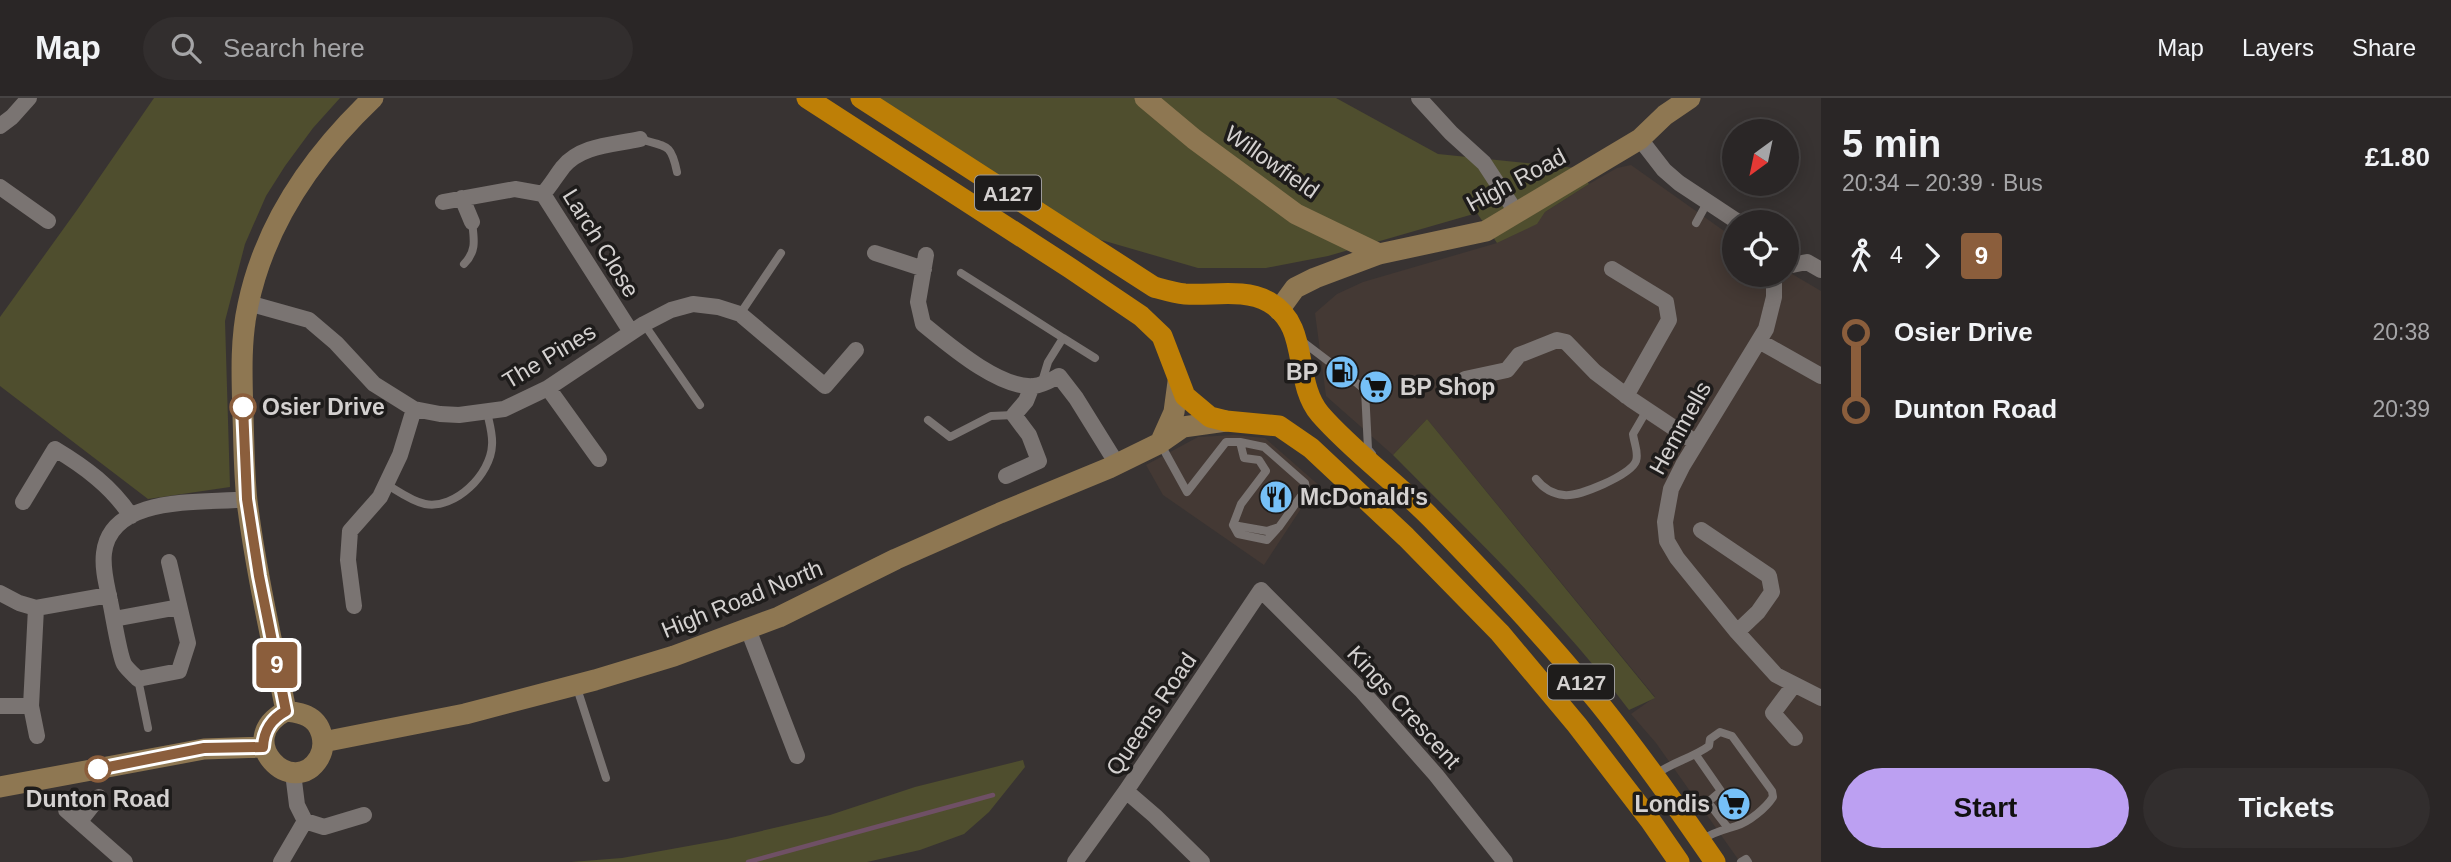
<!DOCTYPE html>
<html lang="en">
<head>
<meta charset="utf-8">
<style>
	:root { --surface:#2a2626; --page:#322e2e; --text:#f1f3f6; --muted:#a5a5a7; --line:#464343; --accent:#bca0f2 }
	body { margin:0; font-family:Arial,sans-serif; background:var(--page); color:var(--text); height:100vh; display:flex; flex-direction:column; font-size:26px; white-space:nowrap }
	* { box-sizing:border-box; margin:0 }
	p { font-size:23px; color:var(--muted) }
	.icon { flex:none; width:38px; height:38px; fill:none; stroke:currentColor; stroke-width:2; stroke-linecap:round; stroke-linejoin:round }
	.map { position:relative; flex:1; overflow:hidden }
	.panel { display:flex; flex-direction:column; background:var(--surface); width:630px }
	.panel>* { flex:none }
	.badge { padding:0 14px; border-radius:5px; font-size:24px; line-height:46px }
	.needle { width:46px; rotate:213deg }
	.controls { position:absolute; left:1722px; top:21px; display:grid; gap:14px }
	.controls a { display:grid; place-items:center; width:77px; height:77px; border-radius:50%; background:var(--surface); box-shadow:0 4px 18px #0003,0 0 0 2px var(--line); font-size:35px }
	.map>.badge { position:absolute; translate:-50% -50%; box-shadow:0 0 0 4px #fff }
	.legs { display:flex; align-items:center; gap:10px; height:77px; padding:0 21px; font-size:23px }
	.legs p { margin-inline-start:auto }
	.summary { display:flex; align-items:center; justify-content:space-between; height:119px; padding:0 21px }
	h1 { font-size:38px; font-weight:700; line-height:52px }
	.action { display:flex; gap:14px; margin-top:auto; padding:14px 21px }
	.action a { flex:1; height:80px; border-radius:42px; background:var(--accent); color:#111; font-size:28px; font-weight:700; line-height:80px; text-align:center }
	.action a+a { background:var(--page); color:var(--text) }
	ul { padding:0 21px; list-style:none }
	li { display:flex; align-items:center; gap:24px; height:77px; font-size:26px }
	li i { display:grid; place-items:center; width:10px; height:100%; margin:0 9px; background:currentColor }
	li i::after { content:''; width:18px; height:18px; margin:-9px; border:5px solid; border-radius:50%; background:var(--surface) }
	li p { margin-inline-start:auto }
	li:first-child i { background:linear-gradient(#0000 50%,currentColor 0) }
	li:last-child i { background:linear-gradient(currentColor 50%,#0000 0) }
	header { display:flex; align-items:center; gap:42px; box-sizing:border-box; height:98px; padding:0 35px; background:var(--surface); border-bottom:2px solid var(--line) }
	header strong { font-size:33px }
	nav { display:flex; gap:38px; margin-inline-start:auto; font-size:24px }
	.search { width:490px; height:63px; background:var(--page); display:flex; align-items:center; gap:18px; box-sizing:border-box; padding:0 24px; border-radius:38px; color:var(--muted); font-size:26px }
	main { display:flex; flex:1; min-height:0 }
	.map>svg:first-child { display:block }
	.built { fill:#443934 }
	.green { fill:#4f4e2e }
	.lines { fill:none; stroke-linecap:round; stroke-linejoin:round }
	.stream { stroke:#6f5065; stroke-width:4.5 }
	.lane { stroke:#7a7472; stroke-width:8 }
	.street { stroke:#7a7472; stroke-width:16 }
	.secondary { stroke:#8e7752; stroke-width:21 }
	.highway { stroke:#be7f06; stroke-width:21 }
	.line-1-casing { stroke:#fff; stroke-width:16 }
	.line-1 { stroke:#8b5e3c; stroke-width:10 }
	.stop-1-dot { fill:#fff; stroke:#8b5e3c; stroke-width:3.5 }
	.labels { text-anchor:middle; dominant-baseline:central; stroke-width:7; stroke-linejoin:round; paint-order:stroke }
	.shield { fill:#1e1c1b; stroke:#9d9b9a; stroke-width:2 }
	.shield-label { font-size:21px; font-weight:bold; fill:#d4d1d0 }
	.street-label { font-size:23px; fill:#d4d1d0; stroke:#1e1c1b }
	.poi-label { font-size:23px; font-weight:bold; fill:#d4d1d0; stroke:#1e1c1b; text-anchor:end }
	.stop-label { font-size:23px; font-weight:bold; fill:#d4d1d0; stroke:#1e1c1b; text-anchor:start }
</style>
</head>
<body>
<header>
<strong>Map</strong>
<div class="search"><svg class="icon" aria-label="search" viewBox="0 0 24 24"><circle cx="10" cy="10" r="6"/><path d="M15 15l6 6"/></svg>Search here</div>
<nav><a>Map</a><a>Layers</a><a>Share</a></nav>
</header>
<main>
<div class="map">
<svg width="1821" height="764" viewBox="0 0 1821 764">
	<rect width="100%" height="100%" fill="#383332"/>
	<path class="built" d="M1631,67L1734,140V177H1787V173L1821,193V764H1740L1656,645L1631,616L1655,599L1427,321L1393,357L1326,298L1315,215L1337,196L1363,184L1497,145L1536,126L1545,114L1589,86L1617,70Z
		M1234,337L1265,340L1322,390L1308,400L1264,467L1163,397L1146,367L1198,339Z"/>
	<path class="green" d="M154,0H340L313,30L285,68L266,98L245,146L225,223L230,389L148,401L0,288V219L77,112Z
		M877,0H1336L1438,56L1576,70L1589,86L1545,114L1537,126L1497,145L1477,115L1328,158L1266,170H1198L1091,139Z
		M1427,321L1655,600L1629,612C1559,519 1474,439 1393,357Z
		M1023,662L1025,669L989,714L964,736L920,752L867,764H571L622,760L727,741L830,717L915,689Z"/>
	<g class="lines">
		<path class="stream" d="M748,764L993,697"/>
		<path class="lane" d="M640,41C667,49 671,45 677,74
			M1696,125L1708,103
			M464,166C477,153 474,141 472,124
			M961,175L1063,240L1048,264L1041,287
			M740,216L781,155
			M644,226L700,307
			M1063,240L1095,260
			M1303,244L1332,266
			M1353,282L1365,292L1368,351L1372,356
			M928,322L950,339L991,318L1014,317
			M1160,345L1187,394L1226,344H1240L1244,360L1259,362L1266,373L1241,406L1233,427L1267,433L1279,429L1306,391L1305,385L1264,349L1240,344
			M1536,381C1543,390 1552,396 1564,397C1579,399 1631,377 1636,363C1639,355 1634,345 1633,336L1647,312
			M386,386C398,393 411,403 425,406C455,412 491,376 492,347C493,336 489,324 487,314
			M1233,427L1238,436L1267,442L1277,431
			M138,581L148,630
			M576,587L606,680
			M1696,657L1721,693L1708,704L1728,730
			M1656,676C1673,664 1692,660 1709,648L1710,641L1720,634L1732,638L1772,693L1773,699C1766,710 1749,724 1736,728C1723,732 1714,734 1703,741
			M1741,764L1746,761L1748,764"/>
		<path class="street" d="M1419,0L1451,35L1484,65L1516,114
			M0,28L12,19L29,0
			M1640,41L1664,72L1679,85L1738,124
			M0,89L48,123
			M543,96C551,87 556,78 563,69C581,47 613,47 640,41
			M462,100L472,124
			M443,104L515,91L543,96L631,234
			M875,155L924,171
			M926,157L918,204L923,226C950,248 1000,291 1034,288C1043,287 1051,282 1059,278L1076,300L1117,366
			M1787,168L1807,164L1821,172
			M1612,171L1666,204L1669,222L1626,298
			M1774,177V199L1766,231L1683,367L1671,391L1665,424L1667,443L1677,460L1737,534L1776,577L1821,600
			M248,205L309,222L336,245L374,286L414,311L440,316L459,317L504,311L548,290L644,226L671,212L693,206L718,209L740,216L825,288L856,252
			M1759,243L1821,278
			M1465,281L1507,272L1519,257L1557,242L1566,244L1595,274L1632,302L1695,344
			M548,290L599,361
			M1006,378L1039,363L1029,337L1014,317L1026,303L1032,288
			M23,404L55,351C85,369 112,389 131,418
			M1701,432L1769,478L1772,494L1758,514L1737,534
			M169,464L188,545L179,573L138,581C134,577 127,571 124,566C119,556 113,516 110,503C107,488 102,471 104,455C111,395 206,406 247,401
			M0,495L19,505L36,510L109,497
			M354,508L348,462L350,433L380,399L400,357L414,311
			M36,510L31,608L37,638
			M114,521L179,509
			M748,531L797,658
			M1794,587L1773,615L1795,640
			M0,608H31
			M1126,693L1155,718L1202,764
			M66,712L125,764
			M80,723L99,699
			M305,723L324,729L364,717
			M281,764L305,723L297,707L293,675
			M1075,764L1126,693L1261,492L1361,592L1436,677L1505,764"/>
		<path class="secondary" d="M1145,0L1194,41L1296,116L1379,156
			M1279,212L1295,190L1315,180L1379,156L1486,133L1640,41L1665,17L1690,0
			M1161,343L1174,314L1178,284
			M286,613C272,543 256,474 247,403C244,375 244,346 243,318C242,281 240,243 248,207C265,126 314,56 373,0
			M286,613C292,614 301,615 307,618C322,625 327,646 319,660C293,703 231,641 286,613Z
			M323,644L465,616L595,582L674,558L779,519L896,461L1000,415L1109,370L1160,345L1183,329L1226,323
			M0,689L204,651L263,649"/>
		<path class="highway" d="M807,0L1070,170L1141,218L1162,238L1185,298L1210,319L1226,323L1279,328L1311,350L1406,439L1500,535L1577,627L1650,722L1679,764
			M861,0L1154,189C1165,192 1175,195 1185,196C1213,198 1244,190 1269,204C1311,228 1292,283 1320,316C1353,354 1396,384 1432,421C1490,481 1547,541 1599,605C1640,656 1678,710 1715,764"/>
	</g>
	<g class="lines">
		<defs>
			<path id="line-1" d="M98,671L204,650L263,649C264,632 271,621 286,613L259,478L247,401L243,309"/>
		</defs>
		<use href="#line-1" class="line-1-casing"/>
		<use href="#line-1" class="line-1"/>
	</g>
	<defs>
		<symbol id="fuel-disc" viewBox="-11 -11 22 22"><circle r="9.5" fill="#76c0f7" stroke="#1e1c1b"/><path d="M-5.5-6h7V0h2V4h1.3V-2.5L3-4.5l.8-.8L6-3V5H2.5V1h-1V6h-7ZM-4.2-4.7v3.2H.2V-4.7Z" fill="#111"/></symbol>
		<symbol id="supermarket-disc" viewBox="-11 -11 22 22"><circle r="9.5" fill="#76c0f7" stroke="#1e1c1b"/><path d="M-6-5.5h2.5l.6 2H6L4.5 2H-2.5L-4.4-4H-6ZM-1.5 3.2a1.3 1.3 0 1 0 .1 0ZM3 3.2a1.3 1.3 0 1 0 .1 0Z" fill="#111"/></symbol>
		<symbol id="restaurant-disc" viewBox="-11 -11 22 22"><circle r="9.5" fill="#76c0f7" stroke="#1e1c1b"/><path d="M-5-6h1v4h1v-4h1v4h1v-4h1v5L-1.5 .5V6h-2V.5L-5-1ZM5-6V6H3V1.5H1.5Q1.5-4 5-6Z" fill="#111"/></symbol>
	</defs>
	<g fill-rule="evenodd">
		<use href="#fuel-disc" x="1323" y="255" width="38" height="38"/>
		<use href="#supermarket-disc" x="1357" y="270" width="38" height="38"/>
		<use href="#restaurant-disc" x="1257" y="380" width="38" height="38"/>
		<use href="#supermarket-disc" x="1715" y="687" width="38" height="38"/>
	</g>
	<g class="stop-1-dot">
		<circle cx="243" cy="309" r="12"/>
		<circle cx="98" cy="671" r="12"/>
	</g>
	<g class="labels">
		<g class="shield">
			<rect x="975" y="77.5" width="66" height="35" rx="5"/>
			<rect x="1548" y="566.5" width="66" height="35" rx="5"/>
		</g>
		<g class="shield-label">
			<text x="1008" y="95">A127</text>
			<text x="1581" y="584">A127</text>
		</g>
		<g class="street-label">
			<text transform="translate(1272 64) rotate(35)">Willowfield</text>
			<text transform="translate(1516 82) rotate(-28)">High Road</text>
			<text transform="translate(601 145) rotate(58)">Larch Close</text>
			<text transform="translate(549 258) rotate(-31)">The Pines</text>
			<text transform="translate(1680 330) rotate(-61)">Hemmells</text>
			<text transform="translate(742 501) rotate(-22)">High Road North</text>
			<text transform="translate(1404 609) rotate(48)">Kings Crescent</text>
			<text transform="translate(1151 616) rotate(-56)">Queens Road</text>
		</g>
		<g class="poi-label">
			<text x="1318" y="274">BP</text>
			<text x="1400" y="289" text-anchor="start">BP Shop</text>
			<text x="1300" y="399" text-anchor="start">McDonald's</text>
			<text x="1710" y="706">Londis</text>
		</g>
		<g class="stop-label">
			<text x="262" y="309">Osier Drive</text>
			<text x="98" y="701" text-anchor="middle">Dunton Road</text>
		</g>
	</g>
</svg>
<div class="controls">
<a><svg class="needle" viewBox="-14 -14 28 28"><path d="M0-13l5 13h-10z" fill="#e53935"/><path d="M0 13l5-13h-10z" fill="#a5a5a7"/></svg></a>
<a><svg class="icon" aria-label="locate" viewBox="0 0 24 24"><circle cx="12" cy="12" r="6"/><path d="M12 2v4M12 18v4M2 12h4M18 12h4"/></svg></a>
</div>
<b class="badge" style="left:277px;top:567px;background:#8b5e3c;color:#fff">9</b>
</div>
<section class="panel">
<div class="summary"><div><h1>5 min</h1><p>20:34 – 20:39 · Bus</p></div><b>£1.80</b></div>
<div class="legs"><svg class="icon" aria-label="walk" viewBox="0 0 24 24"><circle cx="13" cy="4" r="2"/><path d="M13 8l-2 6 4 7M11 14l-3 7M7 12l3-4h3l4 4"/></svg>4<svg class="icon" aria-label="forward" viewBox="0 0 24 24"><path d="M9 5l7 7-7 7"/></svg><b class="badge" style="background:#8b5e3c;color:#fff">9</b></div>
<ul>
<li><i style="color:#8b5e3c"></i><b>Osier Drive</b><p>20:38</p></li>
<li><i style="color:#8b5e3c"></i><b>Dunton Road</b><p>20:39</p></li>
</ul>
<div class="action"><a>Start</a><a>Tickets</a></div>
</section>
</main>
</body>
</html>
